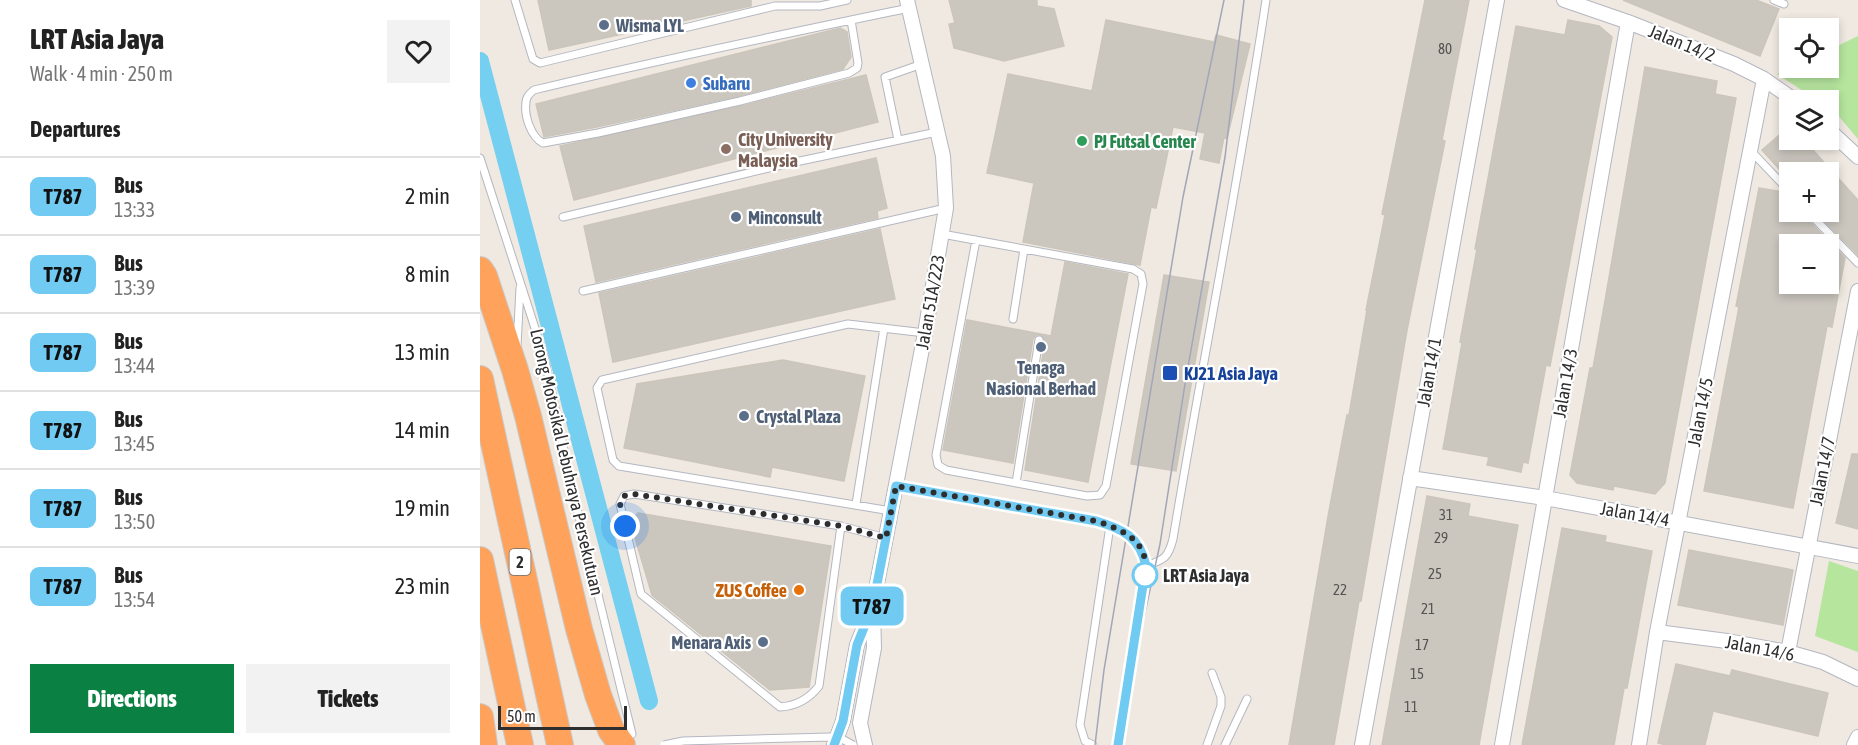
<!DOCTYPE html>
<html lang="en">
<head>
<meta charset="utf-8">
<style>
	:root { --surface:#fff; --page:#f2f2f2; --text:#222; --muted:#767676; --line:#e0e0e0; --accent:#0b8043 }
	body { margin:0; font-family:"Asap Condensed",sans-serif; background:var(--page); color:var(--text); height:100vh; display:flex; flex-direction:column; font-size:22px; white-space:nowrap }
	* { box-sizing:border-box; margin:0 }
	p { font-size:20px; color:var(--muted) }
	.icon { flex:none; width:33px; height:33px; fill:none; stroke:currentColor; stroke-width:2; stroke-linecap:round; stroke-linejoin:round }
	.map { position:relative; flex:1; overflow:hidden }
	.details { display:flex; flex-direction:column; background:var(--surface); width:480px }
	.details>* { flex:none }
	.badge { padding:0 12px; border-radius:9px; font-size:21px; line-height:39px }
	.fabs { position:absolute; left:1299px; top:18px; display:grid; gap:12px }
	.fabs a { display:grid; place-items:center; width:60px; height:60px; border-radius:0px; background:var(--surface); box-shadow:0 3px 9px #0003; font-size:30px }
	.scale { position:absolute; left:18px; bottom:15px; width:129px; box-sizing:border-box; padding-left:6px; border:3px solid #2e2e2e; border-top:0; font-size:16px; line-height:21px; white-space:nowrap; color:#2e2e2e; -webkit-text-stroke:4px #fff; paint-order:stroke }
	.you { position:absolute; width:30px; height:30px; margin:-15px; border:4px solid #fff; border-radius:50%; background:#1a73e8; box-shadow:0 0 0 9px #1a73e833 }
	.map>.badge { position:absolute; translate:-50% -50%; box-shadow:0 0 0 3px #fff }
	h2 { padding:0 30px; font-size:22px; line-height:54px }
	.round { display:grid; place-items:center; flex:none; width:63px; height:63px; border-radius:0px; background:var(--page) }
	.overview { display:flex; align-items:center; justify-content:space-between; height:102px; padding:0 30px }
	h1 { font-size:28px; font-weight:800; line-height:45px }
	.action { display:flex; gap:12px; margin-top:auto; padding:12px 30px }
	.action a { flex:1; height:69px; border-radius:0px; background:var(--accent); color:#fff; font-size:24px; font-weight:800; line-height:69px; text-align:center }
	.action a+a { background:var(--page); color:var(--text) }
	ul { padding:0; list-style:none }
	li { display:flex; align-items:center; gap:18px; height:78px; padding:0 30px; border-top:2px solid var(--line) }
	li div { flex:1 }
	li b { display:block; font-size:22px }
	li em { font-style:normal }
	li .badge { min-width:66px; font-weight:700; text-align:center }
	main { display:flex; flex:1; min-height:0 }
	.map>svg:first-child { display:block }
	.green { fill:#b6e59e }
	.lines { fill:none; stroke-linecap:round; stroke-linejoin:round }
	.canal { stroke:#75cff0; stroke-width:18 }
	.building { fill:#cbc7bf; stroke:#cbc5ba; stroke-width:1.5; fill-rule:evenodd }
	.lane-casing { stroke:#b4b7c1; stroke-width:9 }
	.street-casing { stroke:#b4b7c1; stroke-width:16 }
	.highway-casing { stroke:#c9c9c9; stroke-width:28 }
	.lane { stroke:#fff; stroke-width:7 }
	.street { stroke:#fff; stroke-width:14 }
	.highway { stroke:#ffa35c; stroke-width:26 }
	.tram { stroke:#a3a6b8; stroke-width:1.5 }
	.lane-bridge-casing { stroke:#b4b7c1; stroke-width:9; stroke-linecap:butt }
	.lane-bridge { stroke:#fff; stroke-width:7 }
	.line-casing { stroke:#fff; stroke-width:14 }
	.line { stroke:#71caf2; stroke-width:9 }
	.walk { stroke:#2e2e2e; stroke-width:6; stroke-dasharray:0 10.8 }
	.service-dot { fill:#5c6f8a; stroke:#fff; stroke-width:2 }
	.shop-dot { fill:#3f7fe0; stroke:#fff; stroke-width:2 }
	.leisure-dot { fill:#2e9e5b; stroke:#fff; stroke-width:2 }
	.education-dot { fill:#8d6e63; stroke:#fff; stroke-width:2 }
	.transit-dot { fill:#1a4fb4; stroke:#fff; stroke-width:2 }
	.stop-dot { fill:#fff; stroke:#71caf2; stroke-width:3 }
	.food-dot { fill:#e8710a; stroke:#fff; stroke-width:2 }
	.labels { text-anchor:middle; dominant-baseline:central; stroke-width:4.5; stroke-linejoin:round; paint-order:stroke }
	.number-label { font-size:15px; fill:#555452 }
	.shield { fill:#fff; stroke:#6d6d6d; stroke-width:1.5 }
	.shield-label { font-size:16px; font-weight:bold; fill:#2e2e2e }
	.service-label { font-size:18px; font-weight:bold; fill:#4e5e75; stroke:#fff; text-anchor:start }
	.street-label { font-size:18px; fill:#2e2e2e; stroke:#fff }
	.shop-label { font-size:18px; font-weight:bold; fill:#366cbe; stroke:#fff; text-anchor:start }
	.education-label { font-size:18px; font-weight:bold; fill:#785e54; stroke:#fff; text-anchor:start }
	.leisure-label { font-size:18px; font-weight:bold; fill:#27864d; stroke:#fff; text-anchor:start }
	.transit-label { font-size:18px; font-weight:bold; fill:#164399; stroke:#fff; text-anchor:start }
	.stop-label { font-size:18px; font-weight:bold; fill:#2e2e2e; stroke:#fff; text-anchor:start }
	.food-label { font-size:18px; font-weight:bold; fill:#c56008; stroke:#fff; text-anchor:end }
</style>
</head>
<body>
<main>
<section class="details">
<div class="overview"><div><h1>LRT Asia Jaya</h1><p>Walk · 4 min · 250 m</p></div><a class="round"><svg class="icon" aria-label="heart" viewBox="0 0 24 24"><path d="M12 20l-8-8c-3-5 5-10 8-4 3-6 11-1 8 4z"/></svg></a></div>
<h2>Departures</h2>
<ul>
<li><span class="badge" style="background:#71caf2;color:#111">T787</span><div><b>Bus</b><p>13:33</p></div><em>2 min</em></li>
<li><span class="badge" style="background:#71caf2;color:#111">T787</span><div><b>Bus</b><p>13:39</p></div><em>8 min</em></li>
<li><span class="badge" style="background:#71caf2;color:#111">T787</span><div><b>Bus</b><p>13:44</p></div><em>13 min</em></li>
<li><span class="badge" style="background:#71caf2;color:#111">T787</span><div><b>Bus</b><p>13:45</p></div><em>14 min</em></li>
<li><span class="badge" style="background:#71caf2;color:#111">T787</span><div><b>Bus</b><p>13:50</p></div><em>19 min</em></li>
<li><span class="badge" style="background:#71caf2;color:#111">T787</span><div><b>Bus</b><p>13:54</p></div><em>23 min</em></li>
</ul>
<div class="action"><a>Directions</a><a>Tickets</a></div>
</section>
<div class="map">
<svg width="1378" height="745" viewBox="0 0 1378 745">
	<rect width="100%" height="100%" fill="#efe9e1"/>
	<path class="green" d="M1378,36V139L1356,113L1349,108L1348,100H1337L1297,74L1311,68H1348L1349,50Z
		M1349,561L1378,571V652L1335,636Z"/>
	<g class="lines">
		<path class="canal" d="M0,61L169,701"/>
	</g>
	<path class="building" d="M58,0H271V6L69,50Z
		M469,0H557V6L574,9L584,46L524,61L474,48L469,24L475,23Z
		M945,0H989L962,140L965,141L927,330L881,601H879L854,745H809L849,511L867,415H869L887,310H886L905,215L902,214Z
		M1143,0H1276L1299,9L1280,56Z
		M626,20L734,42L736,35L770,44L747,138L744,137L739,163L720,159L725,133L693,127L676,208L671,207L660,265L543,242L554,183L507,173L528,74L612,91Z
		M1088,20L1119,26L1132,37L1070,366L1066,365L1048,463L1043,462L1041,472L1007,465L1009,457L963,449L982,343L980,342L997,249H995L1036,26L1085,35Z
		M360,28L367,32L371,57L363,69L259,96L117,127L64,137L56,104Z
		M1165,67L1237,81L1235,94L1256,98L1185,483L1175,494L1134,486L1133,490L1097,483L1090,475L1110,368H1113L1125,301Z
		M386,75L398,122L94,200L80,146L261,106Z
		M1310,126V140H1324L1378,200V255L1335,212H1348V172H1302L1282,150Z
		M396,158L407,208L397,211L398,218L116,282L104,226Z
		M1279,188L1303,192L1310,198V212H1322L1324,216L1365,258L1352,327L1347,326L1313,508L1224,491L1259,307L1256,306ZM1310,243L1348,244V284H1307L1310,271Z
		M400,229L415,299L133,362L119,293Z
		M585,262L648,274L608,482L545,470L565,341L560,335H556L553,339L533,463L463,450L487,320L571,336Z
		M684,275L729,282L696,471L651,464Z
		M303,360L385,376L364,481L292,467L290,477L144,448L157,384Z
		M1372,454H1378V529L1356,523Z
		M947,496L990,504L988,516L1038,525L999,745H902Z
		M158,513L351,546L329,687L290,690L172,595L150,521Z
		M1082,528L1126,536L1125,542L1172,551L1147,688H1144L1134,745H1042Z
		M1209,550L1313,570L1303,625L1198,605Z
		M1196,664L1250,676L1252,670L1348,693L1338,736L1233,711L1225,745H1186L1178,743Z"/>
	<g class="lines">
		<defs>
			<path id="lane" d="M35,0L53,59L60,63L295,6H340L367,0
				M1294,0L1304,4
				M371,20L378,63L377,68L369,73L260,101L118,133L63,143C51,137 44,116 46,102C46,97 50,93 54,90C178,60 304,34 429,8
				M418,140L405,77L442,64
				M1271,151L1310,192
				M0,158L64,356L92,488L152,734
				M1328,212L1378,263
				M83,217L306,164L457,132
				M462,234L653,269L661,274L663,284L626,486L620,495L607,496L466,470L458,465L456,455L496,240
				M103,291L466,208
				M533,319L544,249
				M37,346L40,288
				M536,483L559,340
				M416,486L616,521L630,526L650,535L660,547L666,566L638,745
				M154,494L361,526L339,686C329,699 316,706 300,707L161,594L140,504L144,496Z
				M376,504L404,328
				M411,511L139,466L133,460L117,388L122,380L368,324L445,333
				M361,526L406,538
				M666,566C685,559 688,558 693,539C723,359 759,180 786,0
				M613,745L605,741L600,725L630,526
				M727,745L741,706V697L732,673
				M745,745L767,699"/>
			<path id="street" d="M1084,0L1148,22L1254,64L1284,79L1314,100
				M1348,129L1378,157
				M930,478L1065,498L1378,556
				M1177,632L1247,641L1308,652L1343,662L1378,679
				M1308,652L1378,291
				M354,745L363,721L377,645L393,605L445,333L466,208L463,156L427,0
				M385,745L380,723L394,648L393,610
				M882,745L1017,0
				M1022,745L1148,22
				M1159,745L1177,632L1284,79
				M1374,745L1378,737"/>
			<path id="highway" d="M0,270L4,276L35,370L48,416L99,629L118,695L131,730L142,745
				M0,379L80,745
				M0,560L40,745
				M0,717L4,745"/>
		</defs>
		<use href="#lane" class="lane-casing"/>
		<use href="#street" class="street-casing"/>
		<use href="#highway" class="highway-casing"/>
		<use href="#lane" class="lane"/>
		<use href="#street" class="street"/>
		<use href="#highway" class="highway"/>
		<path class="tram" d="M615,745L624,670L703,197L744,0
			M636,745L680,544L705,384L745,157L764,0"/>
		<defs>
			<path id="lane-bridge" d="M184,745L203,741L350,737L364,740L373,745"/>
		</defs>
		<use href="#lane-bridge" class="lane-bridge-casing"/>
		<use href="#lane-bridge" class="lane-bridge"/>
	</g>
	<g class="lines">
		<defs>
			<path id="line" d="M354,745L363,721L377,645L393,605L416,486L616,521C643,529 660,537 666,566L638,745"/>
		</defs>
		<use href="#line" class="line-casing"/>
		<use href="#line" class="line"/>
		<path class="walk" d="M145,526L140,504L144,496L154,494L361,526L406,538L416,486L616,521C644,530 670,542 665,575"/>
	</g>
	<g class="service-dot">
		<circle cx="124" cy="25" r="6"/>
		<circle cx="256" cy="217" r="6"/>
		<circle cx="561" cy="347" r="6"/>
		<circle cx="264" cy="416" r="6"/>
		<circle cx="283" cy="642" r="6"/>
	</g>
	<circle class="shop-dot" cx="211" cy="83" r="6"/>
	<circle class="leisure-dot" cx="602" cy="141" r="6"/>
	<circle class="education-dot" cx="246" cy="149" r="6"/>
	<rect class="transit-dot" x="682" y="365" width="16" height="16" rx="3"/>
	<circle class="stop-dot" cx="665" cy="575" r="12"/>
	<circle class="food-dot" cx="319" cy="590" r="6"/>
	<g class="labels">
		<g class="number-label">
			<text x="965" y="48">80</text>
			<text x="966" y="514">31</text>
			<text x="961" y="537">29</text>
			<text x="955" y="573">25</text>
			<text x="860" y="589">22</text>
			<text x="948" y="608">21</text>
			<text x="942" y="644">17</text>
			<text x="937" y="673">15</text>
			<text x="931" y="706">11</text>
		</g>
		<rect class="shield" x="29.5" y="549" width="21" height="26" rx="4.5"/>
		<g class="shield-label">
			<text x="40" y="562">2</text>
		</g>
		<g class="service-label">
			<text x="136" y="25">Wisma LYL</text>
			<text x="268" y="217">Minconsult</text>
			<text x="561" y="367" text-anchor="middle">Tenaga<tspan x="561" dy="21">Nasional Berhad</tspan></text>
			<text x="276" y="416">Crystal Plaza</text>
			<text x="271" y="642" text-anchor="end">Menara Axis</text>
		</g>
		<g class="street-label">
			<text transform="translate(1202 43) rotate(22)">Jalan 14/2</text>
			<text transform="translate(450 302) rotate(-80)">Jalan 51A/223</text>
			<text transform="translate(949 372) rotate(-80)">Jalan 14/1</text>
			<text transform="translate(1085 383) rotate(-80)">Jalan 14/3</text>
			<text transform="translate(1220 412) rotate(-79)">Jalan 14/5</text>
			<text transform="translate(87 462) rotate(77)">Lorong Motosikal Lebuhraya Persekutuan</text>
			<text transform="translate(1342 471) rotate(-79)">Jalan 14/7</text>
			<text transform="translate(1155 514) rotate(10)">Jalan 14/4</text>
			<text transform="translate(1280 648) rotate(11)">Jalan 14/6</text>
		</g>
		<g class="shop-label">
			<text x="223" y="83">Subaru</text>
		</g>
		<g class="education-label">
			<text x="258" y="139">City University<tspan x="258" dy="21">Malaysia</tspan></text>
		</g>
		<g class="leisure-label">
			<text x="614" y="141">PJ Futsal Center</text>
		</g>
		<g class="transit-label">
			<text x="704" y="373">KJ21 Asia Jaya</text>
		</g>
		<g class="stop-label">
			<text x="683" y="575">LRT Asia Jaya</text>
		</g>
		<g class="food-label">
			<text x="307" y="590">ZUS Coffee</text>
		</g>
	</g>
</svg>
<div class="fabs">
<a><svg class="icon" aria-label="locate" viewBox="0 0 24 24"><circle cx="12" cy="12" r="6"/><path d="M12 2v4M12 18v4M2 12h4M18 12h4"/></svg></a>
<a><svg class="icon" aria-label="layers" viewBox="0 0 24 24"><path d="M12 4l9 5-9 5-9-5zM3 14l9 5 9-5"/></svg></a>
<a>+</a>
<a>−</a>
</div>
<div class="scale">50 m</div>
<div class="you" style="left:145px;top:526px"></div>
<b class="badge" style="left:392px;top:606px;background:#71caf2;color:#111">T787</b>
</div>
</main>
</body>
</html>
